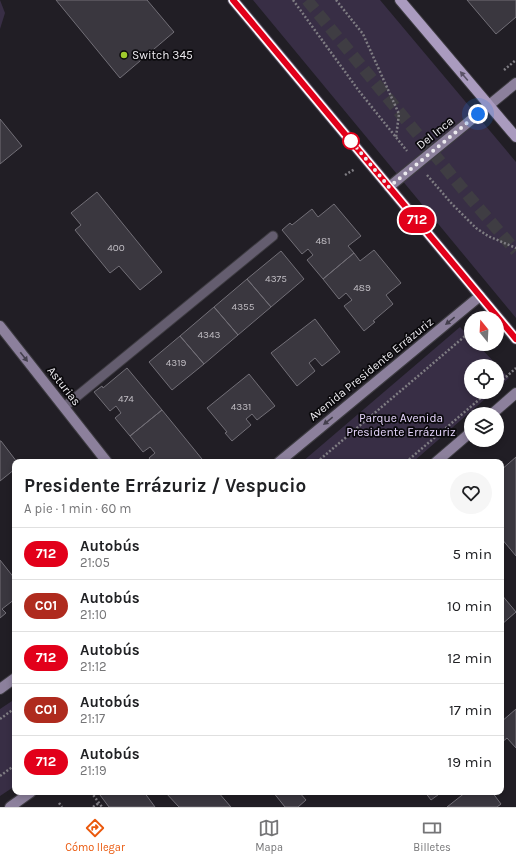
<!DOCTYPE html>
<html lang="es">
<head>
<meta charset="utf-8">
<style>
	:root { --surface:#fff; --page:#f6f6f6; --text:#202124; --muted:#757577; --line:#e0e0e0; --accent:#ea580c }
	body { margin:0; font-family:Karla,sans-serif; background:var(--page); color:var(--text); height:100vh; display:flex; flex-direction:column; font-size:15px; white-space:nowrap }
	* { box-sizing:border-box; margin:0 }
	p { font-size:13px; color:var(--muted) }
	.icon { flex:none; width:22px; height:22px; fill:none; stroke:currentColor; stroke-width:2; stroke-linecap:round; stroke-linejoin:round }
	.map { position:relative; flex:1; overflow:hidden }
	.sheet { position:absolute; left:12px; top:459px; width:492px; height:336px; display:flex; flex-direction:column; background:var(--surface); border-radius:8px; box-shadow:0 2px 6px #0003 }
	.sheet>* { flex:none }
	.badge { padding:0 8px; border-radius:13px; font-size:14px; line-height:26px }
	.needle { width:26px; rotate:342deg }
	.fabs { position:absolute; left:464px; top:311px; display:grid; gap:8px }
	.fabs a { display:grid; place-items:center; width:40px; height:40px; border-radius:50%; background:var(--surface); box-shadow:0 2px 6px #0003; font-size:20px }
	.you { position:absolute; width:20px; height:20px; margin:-10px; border:3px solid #fff; border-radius:50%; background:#1a73e8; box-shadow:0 0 0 6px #1a73e833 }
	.map>.badge { position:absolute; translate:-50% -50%; box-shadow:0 0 0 2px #fff }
	.round { display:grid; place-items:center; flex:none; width:42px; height:42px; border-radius:21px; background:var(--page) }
	.head { display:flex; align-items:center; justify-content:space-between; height:68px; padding:0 12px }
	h1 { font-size:19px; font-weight:700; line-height:30px }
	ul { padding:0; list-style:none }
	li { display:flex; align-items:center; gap:12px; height:52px; padding:0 12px; border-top:1px solid var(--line) }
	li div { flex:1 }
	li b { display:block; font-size:15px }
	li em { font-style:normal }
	li .badge { min-width:44px; font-weight:700; text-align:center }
	.tabs { display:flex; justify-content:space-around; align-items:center; height:56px; border-top:1px solid var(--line); background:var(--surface); font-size:11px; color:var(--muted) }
	.tabs a { display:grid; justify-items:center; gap:2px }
	.tabs .selected { color:var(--accent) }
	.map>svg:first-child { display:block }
	.green { fill:#382e45 }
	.building { fill:#3a373f; stroke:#726f77 }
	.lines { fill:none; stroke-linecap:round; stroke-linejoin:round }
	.highway-tunnel { stroke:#3f3d43; stroke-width:12; stroke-dasharray:12 6; stroke-linecap:butt }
	.lane-casing { stroke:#3d3b41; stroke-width:11 }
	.secondary-casing { stroke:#3d3b41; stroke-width:12 }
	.primary-casing { stroke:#3d3b41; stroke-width:12 }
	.path { stroke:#7f7d83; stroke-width:2.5; stroke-dasharray:2 2; stroke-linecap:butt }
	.lane { stroke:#645d6f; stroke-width:9 }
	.secondary { stroke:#8c809c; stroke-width:10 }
	.primary { stroke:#aa9bbf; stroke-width:10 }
	.oneway { fill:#5a5266 }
	.oneway2 { fill:#443f4d }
	.line-casing { stroke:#fff; stroke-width:9 }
	.line { stroke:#e2001a; stroke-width:6 }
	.walk { stroke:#eceaef; stroke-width:4; stroke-dasharray:0 7.2 }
	.poi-dot { fill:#9fca2d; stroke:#0a090c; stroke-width:1.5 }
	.stop-dot { fill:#fff; stroke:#e2001a; stroke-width:2 }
	.labels { text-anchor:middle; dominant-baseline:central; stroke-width:3.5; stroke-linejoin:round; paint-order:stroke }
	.number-label { font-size:10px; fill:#c0bdc3 }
	.poi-label { font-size:12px; fill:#eceaef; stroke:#0a090c; text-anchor:start }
	.street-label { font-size:12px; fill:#eceaef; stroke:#0a090c }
	.park-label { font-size:12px; fill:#e6d5fc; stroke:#0a090c }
</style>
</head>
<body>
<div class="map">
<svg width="516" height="807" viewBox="0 0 516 807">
	<rect width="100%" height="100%" fill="#211e25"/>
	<path class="green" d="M0,0L5,13L0,29Z
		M253,0H380L516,162V318Z
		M460,327L471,338V344H477L509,378L497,388V366H471V392H493L413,462H302Z
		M15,699V786L0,796V709Z"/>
	<path class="building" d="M56,0H147L174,32L120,78Z
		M467,0H516V17L496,34Z
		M0,119L22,146L0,164Z
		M97,192L162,272L140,290L119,266L110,273L75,230L81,225L71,213Z
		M334,204L361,236L348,246L354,253L323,279L307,260L313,255L308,249L302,254L282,230L290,223L292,225L312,209L318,217Z
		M374,250L401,283L386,295L393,304L373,321L375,322L364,331L344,306L352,300L346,293L339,299L323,279L354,253L360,261Z
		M281,251L304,279L271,307L247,279Z
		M247,279L271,307L238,335L214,307Z
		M214,307L238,335L204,364L180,336Z
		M315,319L340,352L322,366L315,358L309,363L315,371L297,386L271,353Z
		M180,336L204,364L172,390L149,362Z
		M127,368L162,410L130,436L115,418L121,413L116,406L110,411L94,392L102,386L103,388Z
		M249,374L275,406L257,420L252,414L246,419L251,425L232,441L225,433L227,432L207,408Z
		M162,410L202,459L199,462H152L149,458L155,453L150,447L143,452L130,436Z
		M0,441H1L17,462H15V469L0,481Z
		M516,457V556L501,538V470Z
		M0,560L15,579V599L2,609L6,613L0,618Z
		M501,594L516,612L501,625Z
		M516,709V748L507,738L501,743V722Z
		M104,792H144L155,807H109L100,795Z
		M165,792H218L231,807H179Z
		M273,792H299L306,800L298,807H285Z
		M425,792H442L431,800Z
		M466,792H492L501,804L497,807H447Z"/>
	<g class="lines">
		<path class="highway-tunnel" d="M307,0L471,199L516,251"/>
		<defs>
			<path id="lane" d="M64,407L273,236"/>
			<path id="secondary" d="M389,187L516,83
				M0,326L107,462
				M492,414L516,393
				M279,462L480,296
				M436,462L471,432
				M0,689L15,678
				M10,807L31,792"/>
			<path id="primary" d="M233,0L516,339
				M400,0L516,137"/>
		</defs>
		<use href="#lane" class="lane-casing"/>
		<use href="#secondary" class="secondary-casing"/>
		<use href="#primary" class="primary-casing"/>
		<path class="path" d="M293,0L359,91L407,151
			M336,0L363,34L399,114L396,137
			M504,70L516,60
			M345,175L355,169
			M427,175L452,204L476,228L488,236L516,248
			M497,385L516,368
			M317,462L471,331
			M406,462L488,392
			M0,719L15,708
			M0,776L15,765
			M91,792L102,807
			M59,803L62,807
			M93,807L99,803"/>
		<use href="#lane" class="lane"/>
		<use href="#secondary" class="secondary"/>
		<use href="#primary" class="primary"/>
	</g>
	<defs><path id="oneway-solid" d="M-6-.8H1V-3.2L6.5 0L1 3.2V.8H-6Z"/></defs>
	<use class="oneway" href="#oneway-solid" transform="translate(464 76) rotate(-130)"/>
	<g class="oneway2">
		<use href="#oneway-solid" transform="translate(450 321) rotate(141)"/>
		<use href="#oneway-solid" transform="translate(24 357) rotate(52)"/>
		<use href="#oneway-solid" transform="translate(328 421) rotate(141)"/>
	</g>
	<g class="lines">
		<defs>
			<path id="line" d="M233,0L516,339"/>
		</defs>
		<use href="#line" class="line-casing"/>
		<use href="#line" class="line"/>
		<path class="walk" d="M351,141L347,136L389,187L478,114"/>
	</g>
	<circle class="poi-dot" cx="124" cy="55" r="4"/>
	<circle class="stop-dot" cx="351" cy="141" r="8"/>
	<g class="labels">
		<g class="number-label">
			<text x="323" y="241">481</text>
			<text x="116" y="248">400</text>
			<text x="276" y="279">4375</text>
			<text x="362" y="288">489</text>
			<text x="243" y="307">4355</text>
			<text x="209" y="335">4343</text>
			<text x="176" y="363">4319</text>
			<text x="126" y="399">474</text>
			<text x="241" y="407">4331</text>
		</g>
		<g class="poi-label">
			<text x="132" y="55">Switch 345</text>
		</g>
		<g class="street-label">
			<text transform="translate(435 133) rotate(-39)">Del Inca</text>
			<text transform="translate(371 369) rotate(-39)">Avenida Presidente Errázuriz</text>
			<text transform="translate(64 386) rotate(52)">Asturias</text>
		</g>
		<g class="park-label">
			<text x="401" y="418">Parque Avenida<tspan x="401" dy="14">Presidente Errázuriz</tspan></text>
		</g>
	</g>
</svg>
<div class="fabs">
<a><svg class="needle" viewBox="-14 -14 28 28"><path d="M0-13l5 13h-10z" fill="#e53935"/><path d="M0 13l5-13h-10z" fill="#757577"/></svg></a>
<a><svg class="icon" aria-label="locate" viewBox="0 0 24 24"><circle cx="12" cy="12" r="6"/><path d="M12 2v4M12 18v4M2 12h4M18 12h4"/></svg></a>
<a><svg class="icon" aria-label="layers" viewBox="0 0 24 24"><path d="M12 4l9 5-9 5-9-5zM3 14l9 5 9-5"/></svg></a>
</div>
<div class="you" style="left:478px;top:114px"></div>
<b class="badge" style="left:417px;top:220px;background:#e2001a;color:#fff">712</b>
<section class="sheet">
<div class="head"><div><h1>Presidente Errázuriz / Vespucio</h1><p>A pie · 1 min · 60 m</p></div><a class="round"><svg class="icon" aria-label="heart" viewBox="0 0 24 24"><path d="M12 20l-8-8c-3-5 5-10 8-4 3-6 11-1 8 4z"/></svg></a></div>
<ul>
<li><span class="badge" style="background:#e2001a;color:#fff">712</span><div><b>Autobús</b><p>21:05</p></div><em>5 min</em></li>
<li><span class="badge" style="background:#af2b1e;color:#fff">C01</span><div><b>Autobús</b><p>21:10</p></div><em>10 min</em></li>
<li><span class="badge" style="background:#e2001a;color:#fff">712</span><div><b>Autobús</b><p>21:12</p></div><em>12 min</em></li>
<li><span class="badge" style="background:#af2b1e;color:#fff">C01</span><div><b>Autobús</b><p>21:17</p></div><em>17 min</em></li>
<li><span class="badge" style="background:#e2001a;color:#fff">712</span><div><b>Autobús</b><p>21:19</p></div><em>19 min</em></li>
</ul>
</section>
</div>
<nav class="tabs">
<a class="selected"><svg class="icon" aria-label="directions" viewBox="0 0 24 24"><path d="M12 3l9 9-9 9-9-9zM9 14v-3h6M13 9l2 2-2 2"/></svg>Cómo llegar</a>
<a><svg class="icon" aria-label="map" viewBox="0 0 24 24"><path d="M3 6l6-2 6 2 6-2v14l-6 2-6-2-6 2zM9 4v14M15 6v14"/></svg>Mapa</a>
<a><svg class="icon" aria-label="tickets" viewBox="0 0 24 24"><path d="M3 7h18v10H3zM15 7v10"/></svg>Billetes</a>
</nav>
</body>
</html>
